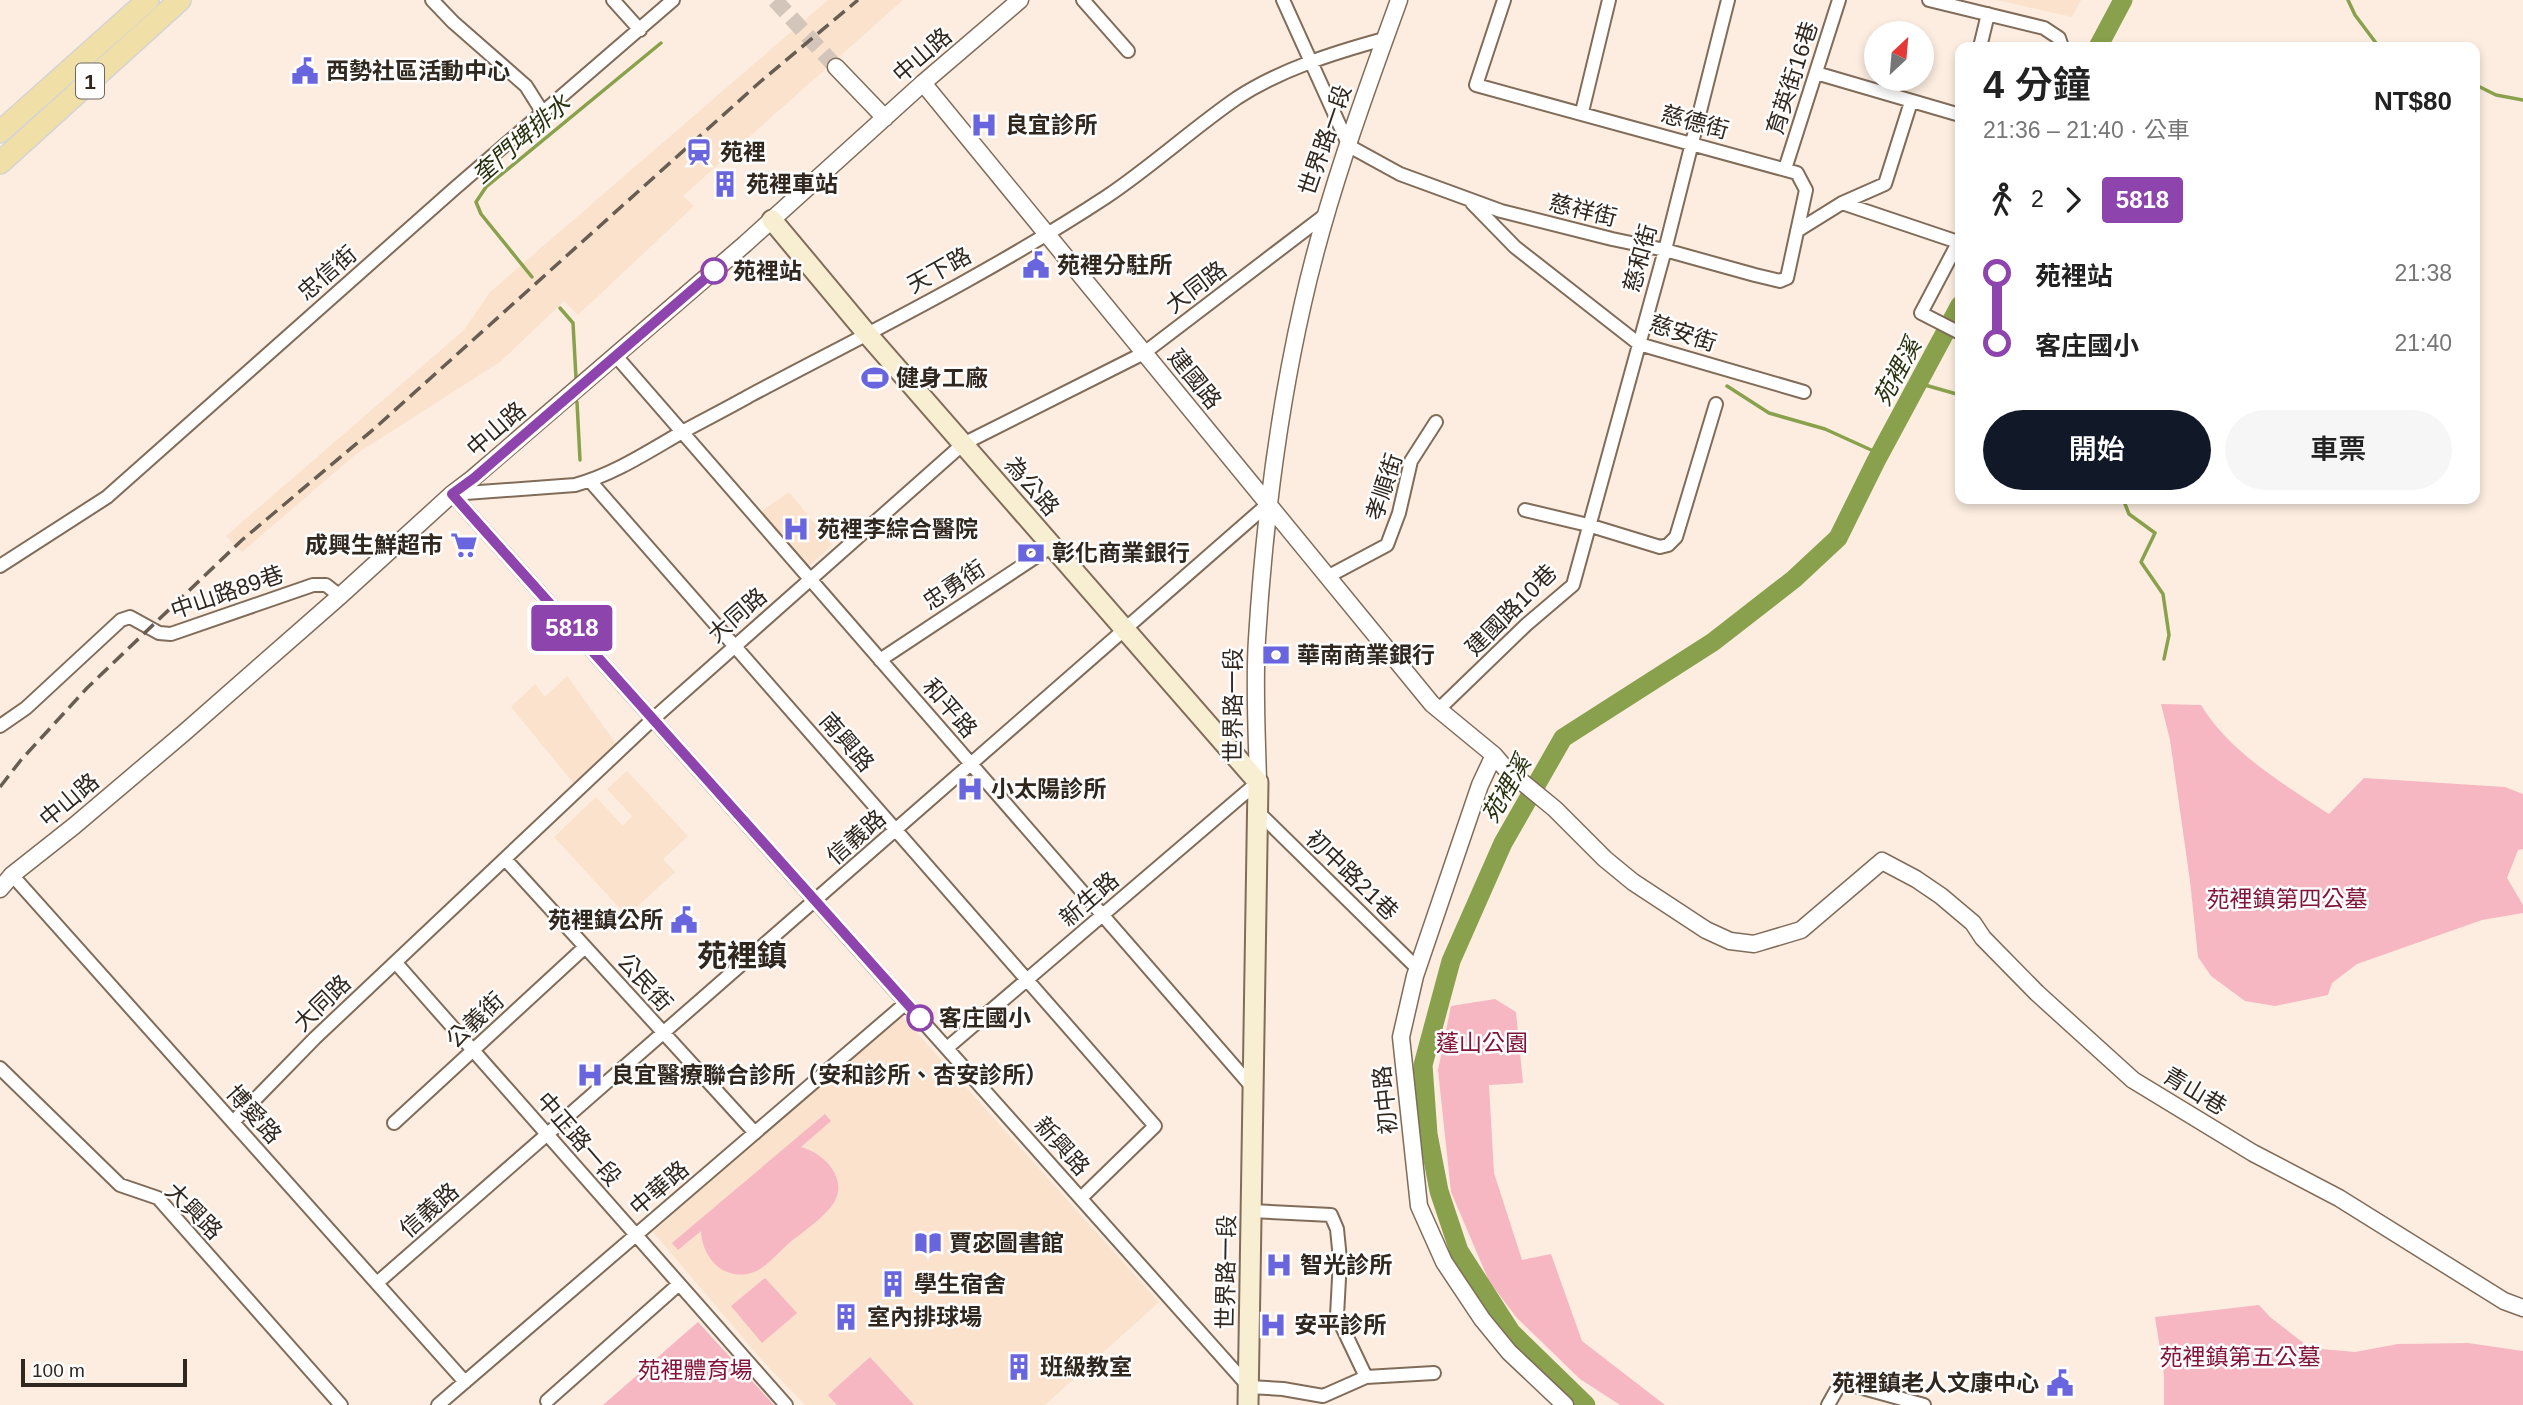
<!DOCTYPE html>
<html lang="zh-TW">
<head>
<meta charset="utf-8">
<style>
	:root { --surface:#fff; --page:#f6f6f6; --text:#222; --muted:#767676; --accent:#111827 }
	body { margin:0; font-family:Arial,"Noto Sans TC",sans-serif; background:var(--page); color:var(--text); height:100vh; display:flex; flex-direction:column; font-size:26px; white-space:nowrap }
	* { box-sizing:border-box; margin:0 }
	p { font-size:23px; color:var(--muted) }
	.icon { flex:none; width:38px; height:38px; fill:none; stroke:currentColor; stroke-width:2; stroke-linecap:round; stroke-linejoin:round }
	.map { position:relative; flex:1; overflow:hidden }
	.sheet { position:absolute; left:1955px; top:42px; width:525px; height:462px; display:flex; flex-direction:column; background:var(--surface); border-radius:14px; box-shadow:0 4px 10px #0003 }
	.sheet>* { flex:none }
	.badge { padding:0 14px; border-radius:5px; font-size:24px; line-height:46px }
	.needle { width:46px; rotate:26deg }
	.tools { position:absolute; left:1864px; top:21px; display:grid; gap:14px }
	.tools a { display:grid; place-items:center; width:70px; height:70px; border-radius:50%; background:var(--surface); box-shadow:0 4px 10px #0003; font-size:35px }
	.scale { position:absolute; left:21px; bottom:18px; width:166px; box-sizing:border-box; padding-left:7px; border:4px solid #30271f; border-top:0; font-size:19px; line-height:24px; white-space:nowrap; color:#30271f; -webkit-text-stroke:5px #fdfdfd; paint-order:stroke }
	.map>.badge { position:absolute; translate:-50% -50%; box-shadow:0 0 0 4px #fff }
	.legs { display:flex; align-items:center; gap:10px; height:77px; padding:0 28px; font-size:23px }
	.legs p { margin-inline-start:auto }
	.summary { display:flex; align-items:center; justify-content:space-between; height:119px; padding:0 28px }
	h1 { font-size:38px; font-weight:600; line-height:52px }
	.action { display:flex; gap:14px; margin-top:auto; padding:14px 28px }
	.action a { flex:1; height:80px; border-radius:42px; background:var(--accent); color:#fff; font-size:28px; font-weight:600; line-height:80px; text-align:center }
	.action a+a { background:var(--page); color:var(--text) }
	ul { padding:0 28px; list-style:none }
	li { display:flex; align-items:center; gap:24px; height:70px; font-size:26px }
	li i { display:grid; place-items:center; width:10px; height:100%; margin:0 9px; background:currentColor }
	li i::after { content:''; width:18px; height:18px; margin:-9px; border:5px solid; border-radius:50%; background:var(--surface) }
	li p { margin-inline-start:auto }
	li:first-child i { background:linear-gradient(#0000 50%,currentColor 0) }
	li:last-child i { background:linear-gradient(currentColor 50%,#0000 0) }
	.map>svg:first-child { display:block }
	.built { fill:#fae2cc }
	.green { fill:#f6b7c2 }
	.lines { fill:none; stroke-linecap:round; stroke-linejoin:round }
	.stream { stroke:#89a14c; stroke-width:3.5 }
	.river { stroke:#89a14c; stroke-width:19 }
	.tertiary-tunnel { stroke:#d3c5b9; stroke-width:16; stroke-dasharray:16 8; stroke-linecap:butt }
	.minor-casing { stroke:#816c59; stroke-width:16 }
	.tertiary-casing { stroke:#816c59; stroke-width:19 }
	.secondary-casing { stroke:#816c59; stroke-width:23 }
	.primary-casing { stroke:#d6d4d2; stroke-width:24 }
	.minor { stroke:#fff; stroke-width:12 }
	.tertiary { stroke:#fff; stroke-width:16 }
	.secondary { stroke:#f8efd3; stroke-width:19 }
	.primary { stroke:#f0e0a7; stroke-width:21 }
	.rail { stroke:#675d53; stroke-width:3.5; stroke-dasharray:14 7; stroke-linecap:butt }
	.line-1-casing { stroke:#fff; stroke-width:16 }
	.line-1 { stroke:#8e44ad; stroke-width:10 }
	.stop-1-dot { fill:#fff; stroke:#8e44ad; stroke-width:3.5 }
	.labels { text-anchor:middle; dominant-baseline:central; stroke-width:5; stroke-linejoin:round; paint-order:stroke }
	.shield { fill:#fdfdfd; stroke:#6e6762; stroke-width:2 }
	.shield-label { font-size:21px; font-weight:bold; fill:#30271f }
	.street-label { font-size:23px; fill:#30271f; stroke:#fdfdfd }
	.poi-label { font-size:23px; font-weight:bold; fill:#30271f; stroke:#fdfdfd; text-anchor:start }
	.stop-label { font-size:23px; font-weight:bold; fill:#30271f; stroke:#fdfdfd; text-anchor:start }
	.park-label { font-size:23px; fill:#82143a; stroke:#fdfdfd }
	.water-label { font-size:24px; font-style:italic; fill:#28310d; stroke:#fdfdfd }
	.district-label { font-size:30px; font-weight:bold; fill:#30271f; stroke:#fdfdfd }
</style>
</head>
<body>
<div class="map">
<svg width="2523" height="1405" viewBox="0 0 2523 1405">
	<rect width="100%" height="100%" fill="#fcede0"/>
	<path class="built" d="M828,0H903L683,196L694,206L578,315L564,301L500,362L356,454L242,552L226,536L464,330L490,292Z
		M1997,0H2081L2072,17Z
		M789,492L832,545L808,567L759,513Z
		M567,676L617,745L575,785L511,707L535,684L545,697Z
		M627,771L688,836L663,859L675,872L627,916L554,837L596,797L623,826L632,816L607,789Z
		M899,1013L1159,1302L1045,1405H805L761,1359L653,1232Z"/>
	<path class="green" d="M2161,704L2201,705C2230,753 2284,784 2329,814L2364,778L2505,787L2523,794V849L2518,850L2507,878L2523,905V913L2482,920L2357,964L2332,983L2328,995L2275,1006L2245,1001L2211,976L2198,957L2190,881L2170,740Z
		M1495,999L1516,1012L1523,1083L1489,1085L1494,1173L1522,1260L1551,1254L1582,1341L1665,1405H1620L1580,1379L1516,1317L1489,1281L1451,1192L1438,1070L1451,1006Z
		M825,1114L831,1121L801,1147C826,1154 852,1182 830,1208C819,1221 803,1232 789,1243C778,1253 765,1269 751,1273C723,1281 702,1257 701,1231L678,1250L672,1243Z
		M765,1278L797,1313L762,1343L731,1306Z
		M2259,1305L2270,1317L2310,1348L2355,1352L2398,1344L2468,1343L2523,1351V1405H2164V1375L2155,1317Z
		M698,1322L774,1405H603Z
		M870,1357L914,1405H837L828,1395Z"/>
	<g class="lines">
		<path class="stream" d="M2348,0L2355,15L2379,47
			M2474,84L2496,95L2523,100
			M532,277L481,214L476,202L486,187L661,43
			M560,308L573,323L576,378
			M1918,383L1960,395
			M1727,386L1769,413L1825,429L1880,454
			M577,402L580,460
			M2123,499L2129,514L2155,533L2141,562L2163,594L2169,635L2164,659"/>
		<path class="river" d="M2098,47L2123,0
			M1586,1405L1511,1332L1459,1251L1439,1191L1428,1134L1423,1065L1451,961L1503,843L1563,738L1713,642L1794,579L1838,538L1876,461L1960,305"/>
		<path class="tertiary-tunnel" d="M775,0L836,67"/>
		<defs>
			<path id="minor" d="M432,0L453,22L526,86L543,113
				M613,0L640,30
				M1083,0L1128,51
				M1283,0L1349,146L1400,174L1501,211L1612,239L1665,250L1755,275L1780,281L1787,278L1806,190L1797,173L1476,85L1504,0
				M1929,0L2044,28L2059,38L2062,47
				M1980,47L1988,14
				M1816,73L1960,115
				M1582,112L1609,0
				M1785,169L1839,0
				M1472,203L1515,247L1639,344L1804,392
				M1842,203L1958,242
				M1797,231L1842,203L1885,184L1911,102
				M1960,239L1921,313L1960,333
				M616,356L1253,1088
				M590,481L1155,1126L1081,1198
				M452,494L1249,1387L1283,1389L1323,1396L1366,1377L1434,1373
				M452,494L575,485C615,474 649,451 684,431C706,419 728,408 749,396C870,332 992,272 1106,197C1151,167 1192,129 1237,98C1282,69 1333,53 1384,39
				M1525,510L1588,525L1660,547L1668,545L1676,537L1716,404
				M0,566L107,497L454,189L673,0
				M1327,577L1387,545L1399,513L1411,461L1436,422
				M880,660L1052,546
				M1438,710L1526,625L1573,585L1665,250L1728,0
				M0,726L26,708L121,620L130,617L159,633L171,634L313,585H326L340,596
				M1257,811L1417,968
				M505,859L755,1133
				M12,875L465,1382
				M396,963L786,1405
				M947,1048L1258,782
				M0,1068L120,1185L158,1198L341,1405
				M233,1122L315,1038L653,719L963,444L1144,353L1325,215
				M394,1123L585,947
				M1251,1211L1331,1215L1337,1229L1340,1259L1337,1316L1366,1377
				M377,1283L1268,504
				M547,1401L679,1284
				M438,1405L906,1003
				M1828,1405L1841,1382L1924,1405"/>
			<path id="tertiary" d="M836,67L885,118
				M923,83L1432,704L1494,755L1505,768L1555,809L1605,859L1633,882L1706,930L1730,941L1754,944L1801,930L1882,861L1916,879L1941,896L1973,923L1983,938L2037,993L2133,1080L2253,1153L2339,1198L2504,1301L2523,1308
				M1494,755L1480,785L1415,976L1401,1037L1419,1206L1444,1262L1482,1319L1509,1352L1565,1405
				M1258,782C1257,735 1254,686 1257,639C1264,526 1278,413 1303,303C1326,200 1363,99 1399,0
				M0,889L12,875L74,826L185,732L340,596L452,494L473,478L745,244L923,83L1020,0"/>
			<path id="secondary" d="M772,220L868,335L1258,782L1248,1405"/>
			<path id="primary" d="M0,132L148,0
				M0,163L180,0"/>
		</defs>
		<use href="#minor" class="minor-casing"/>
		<use href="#tertiary" class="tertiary-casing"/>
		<use href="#secondary" class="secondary-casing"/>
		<use href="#primary" class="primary-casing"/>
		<use href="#minor" class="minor"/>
		<use href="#tertiary" class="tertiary"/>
		<use href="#secondary" class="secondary"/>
		<use href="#primary" class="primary"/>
		<path class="rail" d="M0,787L21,760L87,688L242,540L375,428L760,82L858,0"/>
	</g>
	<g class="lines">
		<defs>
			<path id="line-1" d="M714,271L474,478L452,494L920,1018"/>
		</defs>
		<use href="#line-1" class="line-1-casing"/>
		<use href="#line-1" class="line-1"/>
	</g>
	<defs>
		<symbol id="civic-bare" viewBox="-9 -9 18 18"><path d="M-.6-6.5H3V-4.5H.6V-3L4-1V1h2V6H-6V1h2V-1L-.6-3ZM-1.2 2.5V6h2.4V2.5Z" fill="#6865de" stroke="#fdfdfd" stroke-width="2.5" paint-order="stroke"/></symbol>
		<symbol id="hospital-bare" viewBox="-9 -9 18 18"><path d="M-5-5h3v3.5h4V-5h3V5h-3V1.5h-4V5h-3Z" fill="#6865de" stroke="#fdfdfd" stroke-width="2.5" paint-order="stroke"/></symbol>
		<symbol id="station-bare" viewBox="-9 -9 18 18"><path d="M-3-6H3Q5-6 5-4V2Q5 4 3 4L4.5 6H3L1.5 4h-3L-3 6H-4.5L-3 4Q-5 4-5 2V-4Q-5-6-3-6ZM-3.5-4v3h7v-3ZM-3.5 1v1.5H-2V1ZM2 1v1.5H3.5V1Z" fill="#6865de" stroke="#fdfdfd" stroke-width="2.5" paint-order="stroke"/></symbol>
		<symbol id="building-bare" viewBox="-9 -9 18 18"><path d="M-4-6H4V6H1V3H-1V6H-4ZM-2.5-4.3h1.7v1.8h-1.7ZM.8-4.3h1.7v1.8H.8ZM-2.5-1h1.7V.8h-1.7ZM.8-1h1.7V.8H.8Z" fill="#6865de" stroke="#fdfdfd" stroke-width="2.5" paint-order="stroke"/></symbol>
		<symbol id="stadium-bare" viewBox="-9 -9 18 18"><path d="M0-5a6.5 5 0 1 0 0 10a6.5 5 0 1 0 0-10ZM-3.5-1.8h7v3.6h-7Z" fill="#6865de" stroke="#fdfdfd" stroke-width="2.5" paint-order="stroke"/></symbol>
		<symbol id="supermarket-bare" viewBox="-9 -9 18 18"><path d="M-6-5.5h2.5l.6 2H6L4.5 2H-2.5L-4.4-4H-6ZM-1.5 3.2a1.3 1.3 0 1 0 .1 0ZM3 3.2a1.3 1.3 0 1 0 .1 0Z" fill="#6865de" stroke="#fdfdfd" stroke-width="2.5" paint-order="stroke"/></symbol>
		<symbol id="bank-bare" viewBox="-9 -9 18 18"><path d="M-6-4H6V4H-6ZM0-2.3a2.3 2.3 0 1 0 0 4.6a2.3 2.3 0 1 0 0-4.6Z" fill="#6865de" stroke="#fdfdfd" stroke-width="2.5" paint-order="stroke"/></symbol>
		<symbol id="library-bare" viewBox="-9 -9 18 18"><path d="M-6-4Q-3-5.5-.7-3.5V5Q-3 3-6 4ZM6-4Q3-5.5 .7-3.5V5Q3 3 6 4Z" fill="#6865de" stroke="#fdfdfd" stroke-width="2.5" paint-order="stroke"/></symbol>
	</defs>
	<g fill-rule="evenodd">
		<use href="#civic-bare" x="286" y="52" width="38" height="38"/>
		<use href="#hospital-bare" x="965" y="106" width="38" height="38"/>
		<use href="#station-bare" x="680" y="133" width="38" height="38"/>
		<use href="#building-bare" x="706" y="165" width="38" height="38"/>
		<use href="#civic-bare" x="1017" y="246" width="38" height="38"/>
		<use href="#stadium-bare" x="856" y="359" width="38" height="38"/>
		<use href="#hospital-bare" x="777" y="510" width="38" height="38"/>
		<use href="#supermarket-bare" x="445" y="526" width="38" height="38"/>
		<use href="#bank-bare" x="1012" y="534" width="38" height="38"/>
		<use href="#bank-bare" x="1257" y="636" width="38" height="38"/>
		<use href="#hospital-bare" x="951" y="770" width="38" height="38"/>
		<use href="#civic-bare" x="665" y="901" width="38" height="38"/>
		<use href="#hospital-bare" x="571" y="1056" width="38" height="38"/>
		<use href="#library-bare" x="909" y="1224" width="38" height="38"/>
		<use href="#hospital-bare" x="1260" y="1246" width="38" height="38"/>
		<use href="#building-bare" x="874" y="1265" width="38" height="38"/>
		<use href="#building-bare" x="827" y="1298" width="38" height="38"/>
		<use href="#hospital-bare" x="1254" y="1306" width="38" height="38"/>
		<use href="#building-bare" x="1000" y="1348" width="38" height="38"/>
		<use href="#civic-bare" x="2041" y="1364" width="38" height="38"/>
	</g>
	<g class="stop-1-dot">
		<circle cx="714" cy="271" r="12"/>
		<circle cx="920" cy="1018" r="12"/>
	</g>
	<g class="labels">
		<rect class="shield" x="76" y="63.5" width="28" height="35" rx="5"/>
		<g class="shield-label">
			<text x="90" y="81">1</text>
		</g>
		<g class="street-label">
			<text transform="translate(922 55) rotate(-41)">中山路</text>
			<text transform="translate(1792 78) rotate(-72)">育英街16巷</text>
			<text transform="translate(1695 122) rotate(15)">慈德街</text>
			<text transform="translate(1325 140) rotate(-71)">世界路一段</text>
			<text transform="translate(1583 210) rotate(14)">慈祥街</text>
			<text transform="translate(1640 258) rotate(-75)">慈和街</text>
			<text transform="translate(939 270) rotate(-29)">天下路</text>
			<text transform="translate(327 273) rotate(-41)">忠信街</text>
			<text transform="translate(1196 287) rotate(-37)">大同路</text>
			<text transform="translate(1683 333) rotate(18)">慈安街</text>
			<text transform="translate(1195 379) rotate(51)">建國路</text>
			<text transform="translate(496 429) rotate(-41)">中山路</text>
			<text transform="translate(1032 486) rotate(49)">為公路</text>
			<text transform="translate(1384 487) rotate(-72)">孝順街</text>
			<text transform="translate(954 585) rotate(-34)">忠勇街</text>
			<text transform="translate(227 592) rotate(-19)">中山路89巷</text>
			<text transform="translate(1511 610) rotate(-45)">建國路10巷</text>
			<text transform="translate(737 615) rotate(-41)">大同路</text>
			<text transform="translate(1233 705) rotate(-90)">世界路一段</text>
			<text transform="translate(950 708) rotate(49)">和平路</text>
			<text transform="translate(847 742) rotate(49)">南興路</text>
			<text transform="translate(69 800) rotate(-40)">中山路</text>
			<text transform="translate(856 837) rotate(-41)">信義路</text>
			<text transform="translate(1352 875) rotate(44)">初中路21巷</text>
			<text transform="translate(1089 899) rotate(-41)">新生路</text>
			<text transform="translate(645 982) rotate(48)">公民街</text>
			<text transform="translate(322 1003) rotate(-44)">大同路</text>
			<text transform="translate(475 1020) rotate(-43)">公義街</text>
			<text transform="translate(2195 1091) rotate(31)">青山巷</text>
			<text transform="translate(1385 1100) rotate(-96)">初中路</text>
			<text transform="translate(254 1114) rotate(48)">博愛路</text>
			<text transform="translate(579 1139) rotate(49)">中正路一段</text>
			<text transform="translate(1062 1146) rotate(48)">新興路</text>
			<text transform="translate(659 1188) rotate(-41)">中華路</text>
			<text transform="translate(429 1210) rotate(-41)">信義路</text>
			<text transform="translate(194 1211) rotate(45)">大興路</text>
			<text transform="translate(1226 1272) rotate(-89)">世界路一段</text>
		</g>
		<g class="poi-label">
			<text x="326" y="71">西勢社區活動中心</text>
			<text x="1005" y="125">良宜診所</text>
			<text x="720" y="152">苑裡</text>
			<text x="746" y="184">苑裡車站</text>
			<text x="1057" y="265">苑裡分駐所</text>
			<text x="896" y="378">健身工廠</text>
			<text x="817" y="529">苑裡李綜合醫院</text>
			<text x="443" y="545" text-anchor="end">成興生鮮超市</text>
			<text x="1052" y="553">彰化商業銀行</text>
			<text x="1297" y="655">華南商業銀行</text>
			<text x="991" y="789">小太陽診所</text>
			<text x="663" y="920" text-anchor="end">苑裡鎮公所</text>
			<text x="611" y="1075">良宜醫療聯合診所（安和診所、杏安診所）</text>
			<text x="949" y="1243">賈宓圖書館</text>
			<text x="1300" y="1265">智光診所</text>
			<text x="914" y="1284">學生宿舍</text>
			<text x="867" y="1317">室內排球場</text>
			<text x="1294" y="1325">安平診所</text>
			<text x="1040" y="1367">班級教室</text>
			<text x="2039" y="1383" text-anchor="end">苑裡鎮老人文康中心</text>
		</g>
		<g class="stop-label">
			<text x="733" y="271">苑裡站</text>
			<text x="939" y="1018">客庄國小</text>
		</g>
		<g class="park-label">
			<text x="2287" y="899">苑裡鎮第四公墓</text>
			<text x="1482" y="1043">蓬山公園</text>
			<text x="2240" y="1357">苑裡鎮第五公墓</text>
			<text x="695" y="1370">苑裡體育場</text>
		</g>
		<g class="water-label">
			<text transform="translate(521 139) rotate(-41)">奎門埤排水</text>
			<text transform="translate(1897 372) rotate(-62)">苑裡溪</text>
			<text transform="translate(1506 789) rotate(-60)">苑裡溪</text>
		</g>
		<g class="district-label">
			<text x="742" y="955">苑裡鎮</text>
		</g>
	</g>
</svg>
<div class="tools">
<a><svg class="needle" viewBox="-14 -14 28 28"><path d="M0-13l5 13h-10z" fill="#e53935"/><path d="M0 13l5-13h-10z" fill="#767676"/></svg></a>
</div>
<div class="scale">100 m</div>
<b class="badge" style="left:572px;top:628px;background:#8e44ad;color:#fff">5818</b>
<section class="sheet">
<div class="summary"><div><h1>4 分鐘</h1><p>21:36 – 21:40 · 公車</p></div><b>NT$80</b></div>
<div class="legs"><svg class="icon" aria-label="walk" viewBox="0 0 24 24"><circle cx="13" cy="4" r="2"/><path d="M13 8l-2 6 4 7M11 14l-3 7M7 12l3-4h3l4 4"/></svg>2<svg class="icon" aria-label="forward" viewBox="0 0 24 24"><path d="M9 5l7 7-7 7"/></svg><b class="badge" style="background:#8e44ad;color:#fff">5818</b></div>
<ul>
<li><i style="color:#8e44ad"></i><b>苑裡站</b><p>21:38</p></li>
<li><i style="color:#8e44ad"></i><b>客庄國小</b><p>21:40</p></li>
</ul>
<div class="action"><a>開始</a><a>車票</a></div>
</section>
</div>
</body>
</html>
